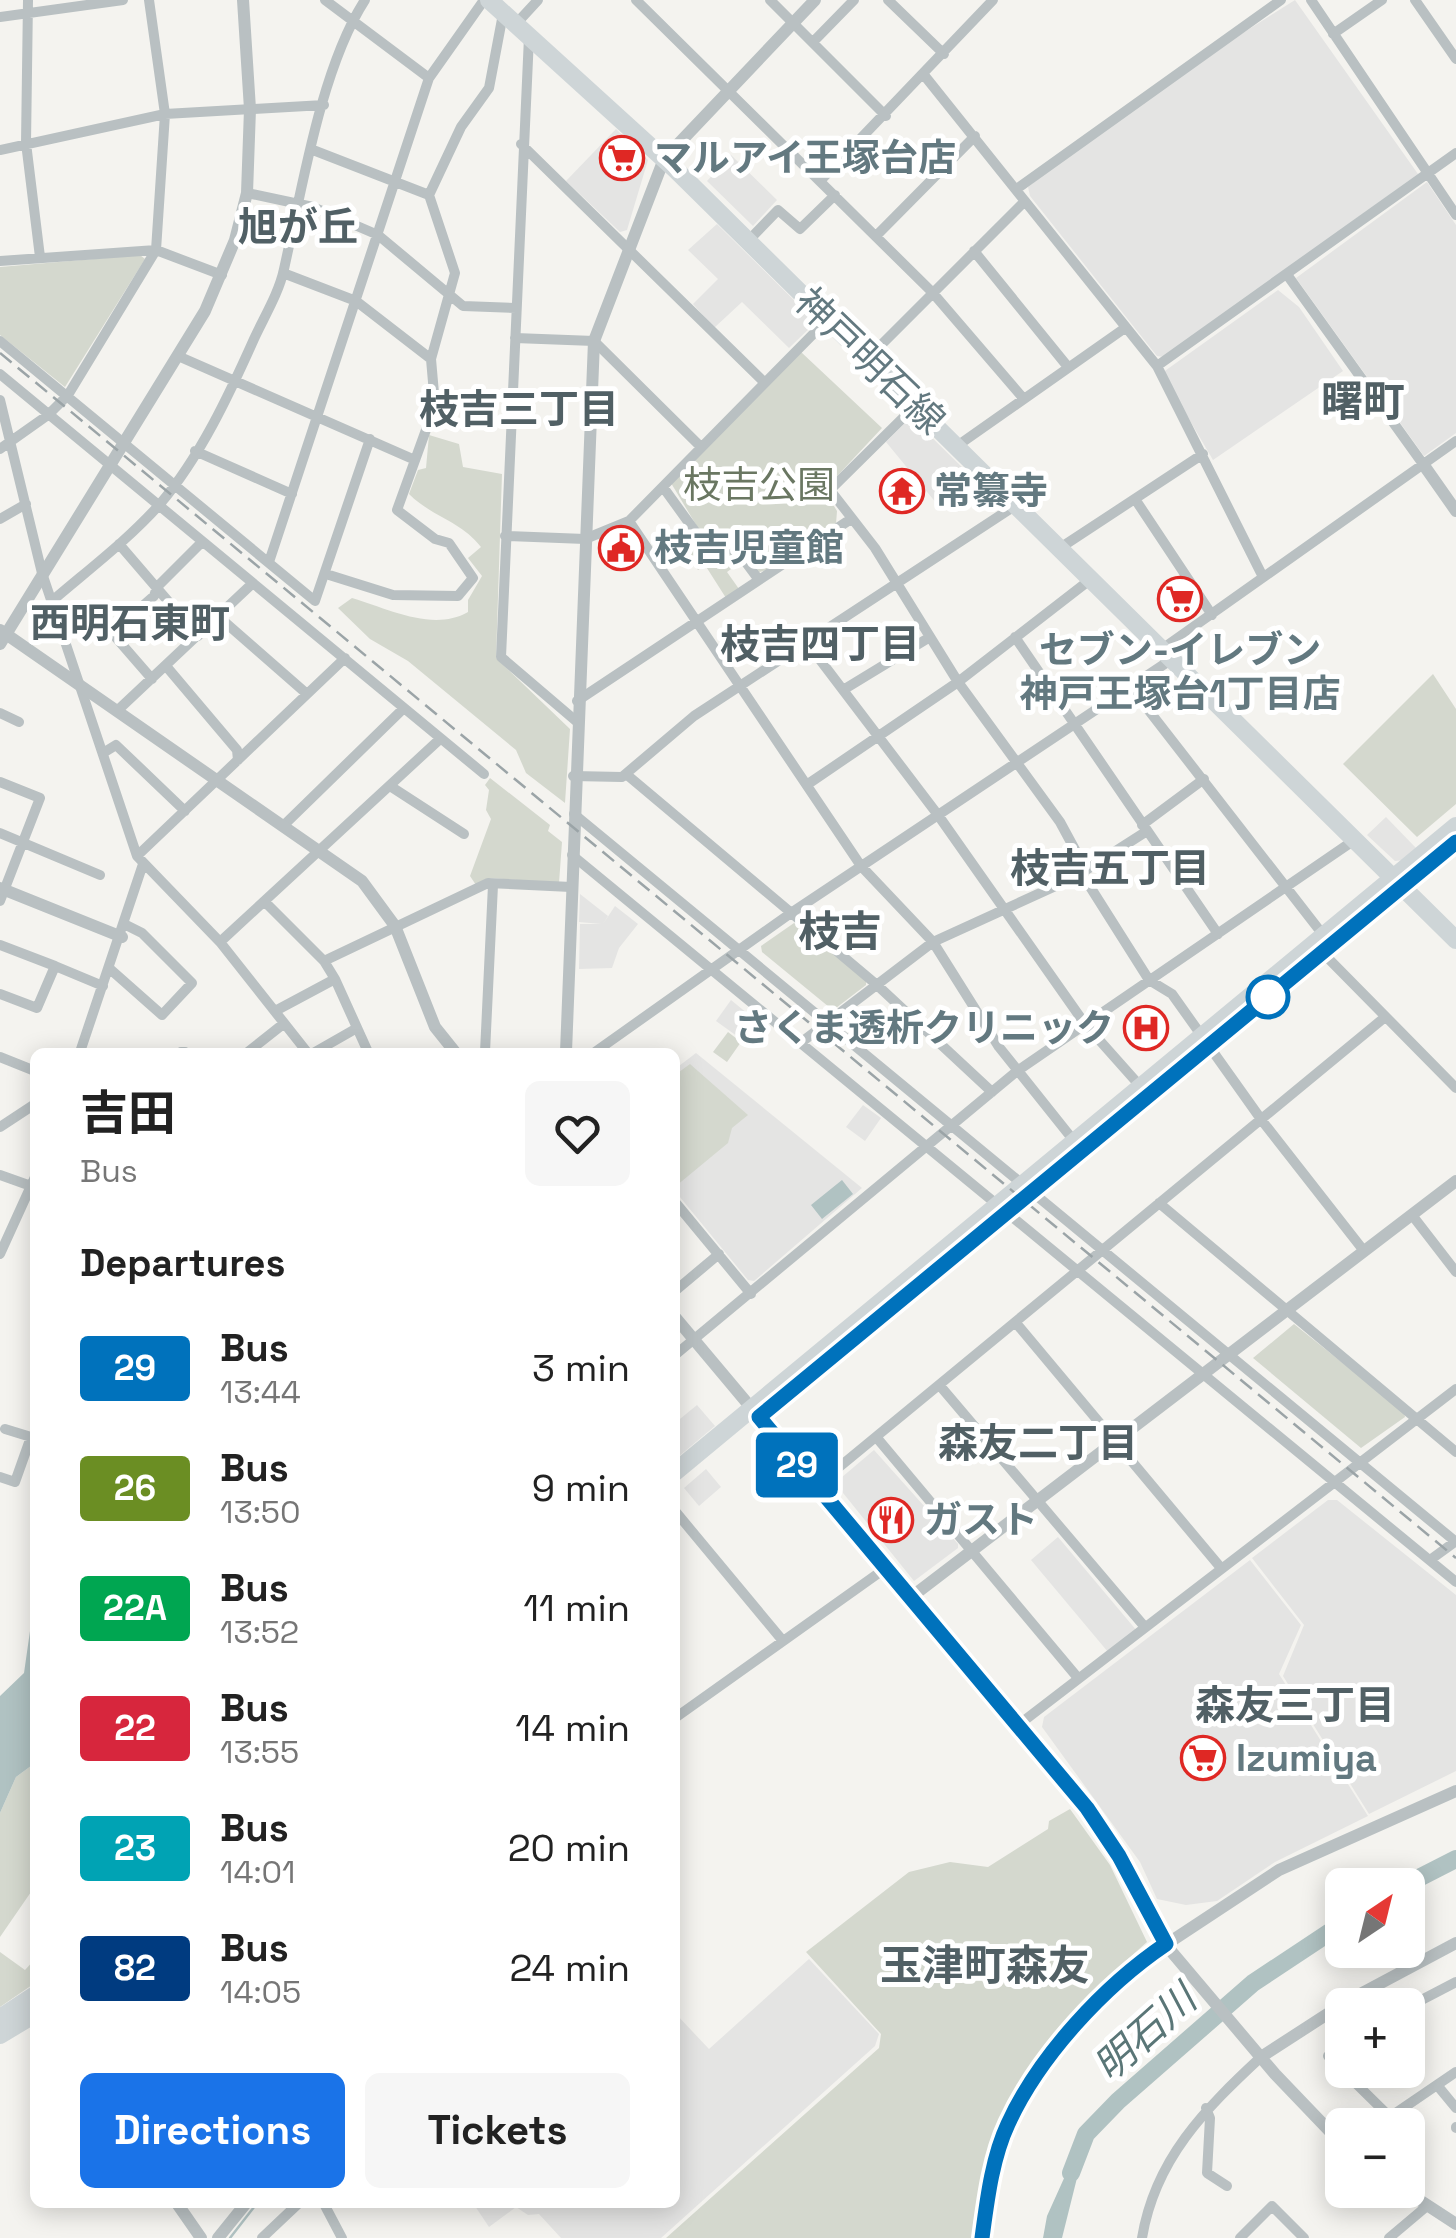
<!DOCTYPE html>
<html lang="en">
<head>
<meta charset="utf-8">
<style>
	:root { --surface:#fff; --page:#f6f6f6; --text:#222; --muted:#767676; --accent:#1a73e8 }
	body { margin:0; font-family:"Space Grotesk","Noto Sans JP",sans-serif; background:var(--page); color:var(--text); height:100vh; display:flex; flex-direction:column; font-size:38px; white-space:nowrap }
	* { box-sizing:border-box; margin:0 }
	p { font-size:32px; color:var(--muted) }
	.icon { flex:none; width:55px; height:55px; fill:none; stroke:currentColor; stroke-width:2; stroke-linecap:round; stroke-linejoin:round }
	.map { position:relative; flex:1; overflow:hidden }
	.side { position:absolute; left:30px; top:1048px; width:650px; height:1160px; display:flex; flex-direction:column; background:var(--surface); border-radius:15px; box-shadow:0 5px 25px #0003 }
	.side>* { flex:none }
	.badge { padding:0 20px; border-radius:8px; font-size:35px; line-height:65px }
	.needle { width:65px; rotate:35deg }
	.controls { position:absolute; left:1325px; top:1868px; display:grid; gap:20px }
	.controls a { display:grid; place-items:center; width:100px; height:100px; border-radius:15px; background:var(--surface); box-shadow:0 5px 25px #0003; font-size:50px }
	.map>.badge { position:absolute; translate:-50% -50%; box-shadow:0 0 0 5px #fff }
	h2 { padding:0 50px; font-size:38px; line-height:90px }
	.round { display:grid; place-items:center; flex:none; width:105px; height:105px; border-radius:15px; background:var(--page) }
	.headline { display:flex; align-items:center; justify-content:space-between; height:170px; padding:0 50px }
	h1 { font-size:48px; font-weight:700; line-height:75px }
	.button { display:flex; gap:20px; margin-top:auto; padding:20px 50px }
	.button a { flex:1; height:115px; border-radius:15px; background:var(--accent); color:#fff; font-size:40px; font-weight:700; line-height:115px; text-align:center }
	.button a+a { background:var(--page); color:var(--text) }
	ul { padding:0; list-style:none }
	li { display:flex; align-items:center; gap:30px; height:120px; padding:0 50px }
	li div { flex:1 }
	li b { display:block; font-size:38px }
	li em { font-style:normal }
	li .badge { min-width:110px; font-weight:700; text-align:center }
	.map>svg:first-child { display:block }
	.built { fill:#e4e4e3 }
	.green { fill:#d4d8ce }
	.water { fill:#b0c2c2 }
	.lines { fill:none; stroke-linecap:round; stroke-linejoin:round }
	.stream { stroke:#b0c2c2; stroke-width:2.5 }
	.river { stroke:#b0c2c2; stroke-width:18 }
	.minor { stroke:#b9c0c2; stroke-width:10 }
	.tertiary { stroke:#b9c0c2; stroke-width:12 }
	.primary { stroke:#ced5d7; stroke-width:18 }
	.trunk { stroke:#ced5d7; stroke-width:18 }
	.rail { stroke:#9ba4a7; stroke-width:2.5; stroke-dasharray:15 8; stroke-linecap:butt }
	.line-casing { stroke:#fff; stroke-width:22 }
	.line { stroke:#0072bc; stroke-width:15 }
	.stop-dot { fill:#fff; stroke:#0072bc; stroke-width:5 }
	.labels { text-anchor:middle; dominant-baseline:central; stroke-width:10; stroke-linejoin:round; paint-order:stroke }
	.poi-label { font-size:38px; font-weight:bold; fill:#637980; stroke:#fff; text-anchor:start }
	.street-label { font-size:38px; fill:#637980; stroke:#fff }
	.park-label { font-size:38px; fill:#6a7762; stroke:#fff }
	.neighbourhood-label { font-size:40px; font-weight:bold; fill:#516065; stroke:#fff }
	.water-label { font-size:40px; font-style:italic; fill:#5a7677; stroke:#fff }
	.quarter-label { font-size:42px; font-weight:bold; fill:#516065; stroke:#fff }
</style>
</head>
<body>
<div class="map">
<svg width="1456" height="2238" viewBox="0 0 1456 2238">
	<rect width="100%" height="100%" fill="#f4f3ef"/>
	<path class="built" d="M1295,0L1418,174L1164,357L1157,356L1030,196L1028,187L1153,90Z
		M616,129L648,160L627,230L620,232L566,181Z
		M731,155L777,200L753,226L707,181Z
		M1427,182L1456,225V433L1424,456L1296,278Z
		M717,224L813,319V325L789,348L742,302L714,328L693,304L718,279L688,250Z
		M1278,290L1299,307L1343,371L1213,460L1162,373Z
		M911,417L972,477L945,503L937,504L886,442Z
		M1386,817L1417,849L1404,860L1395,861L1367,835Z
		M580,894L608,916L603,924L615,906L638,924L619,948L612,968L579,969L580,924H601L579,922Z
		M731,1000L759,1023L741,1039L716,1021Z
		M696,1053L862,1188L754,1281L748,1280L675,1191V1069Z
		M863,1105L881,1118L865,1141L846,1127Z
		M697,1405L715,1426L678,1457L675,1423Z
		M874,1450L958,1544V1548L914,1581L835,1483Z
		M706,1469L721,1487L699,1506L684,1488Z
		M1328,1500H1337L1456,1595V1771L1369,1814L1283,1676L1304,1625L1252,1558Z
		M1058,1537L1137,1631L1108,1652L1031,1560Z
		M1250,1560L1301,1625L1279,1674L1368,1816L1275,1862L1217,1901L1186,1905L1157,1899L1140,1862L1042,1727L1044,1717Z
		M809,1959L879,2034L875,2046L661,2238H561L539,2214L528,2215L516,2207L489,2227L473,2203L675,2202V2013L709,2049Z"/>
	<path class="green" d="M140,255L145,259L65,387L0,335V267Z
		M801,352L882,428L824,490L837,511L836,524L768,570L759,572L744,548L736,552L742,561L727,572L739,589L726,598L705,565L698,570L685,552L704,538L671,483Z
		M429,435L459,444L463,467L502,474L496,658L570,729L565,803L526,773L516,750L408,661L370,639L338,608L352,598C389,609 433,632 468,612V600L482,576L468,558L481,547C461,521 432,517 409,494L418,470L426,468Z
		M1433,674L1456,709V804L1417,837L1343,764Z
		M490,778L550,825L548,831L562,842L559,883L491,878L476,885L470,876L491,819L486,810L489,790L485,785Z
		M794,923L866,980V985L836,1008L829,1007L762,952L761,946Z
		M728,1032L741,1042L727,1062L713,1052Z
		M690,1064L748,1115L732,1128L728,1143L676,1186L675,1075Z
		M1294,1324L1404,1412L1405,1417L1361,1448L1253,1358Z
		M35,1763L31,1892L0,1937V1813L16,1777Z
		M1070,1809L1110,1865L1147,1942C1045,2033 990,2098 972,2238H666L879,2048L881,2034L806,1952L909,1872L950,1862L988,1867L1048,1829L1049,1821Z
		M0,1952L25,1970L35,1959V1983L0,2007Z"/>
	<path class="water" d="M842,1180L853,1194L822,1219L811,1205Z
		M35,1596V1763L16,1777L0,1813V1696L24,1673Z
		M1079,2145L1077,2178L1062,2238H1043L1047,2216Z"/>
	<g class="lines">
		<path class="stream" d="M230,2238L258,2202"/>
		<path class="river" d="M1405,1885L1456,1859
			M1071,2173L1086,2134L1118,2101L1253,1983L1342,1924"/>
		<path class="minor" d="M28,0L26,143L40,257
			M325,0L429,78
			M636,0L932,292L1023,398
			M770,0L886,116
			M888,0L944,54
			M1311,0L1456,215
			M1415,0L1456,59
			M0,17L123,0
			M515,25L538,0
			M1333,34L1382,0
			M529,37L501,657L576,721
			M813,42L854,0
			M924,75L1157,366L1263,577
			M521,144L764,382
			M0,150L165,114L324,105
			M313,150L429,195
			M820,181L993,0
			M1018,188L1281,0
			M247,193L313,207L378,235L463,306L516,308
			M876,236L975,136
			M748,241L778,210L800,229L835,195
			M974,251L1068,367
			M0,261L156,250L222,275
			M283,273L356,301L431,359
			M1288,276L1423,464
			M515,338L594,341L701,447
			M0,341L315,601L370,439
			M178,356L415,460
			M868,358L1025,201
			M1157,366L1456,153
			M0,374L484,774
			M0,400L42,573L137,856L220,942L307,1052
			M916,405L830,490L875,548L958,682L1060,822L1086,870L1082,874L1149,980L1172,994L1263,1122L1364,1251
			M957,446L1125,328
			M0,449L48,415L68,395L156,250L165,114L149,0
			M195,451L292,494
			M663,487L697,534L739,553L759,580
			M1135,499L1212,615
			M0,519L26,504
			M629,521L861,866L933,942L999,1047L1082,1151
			M505,536L585,539L629,521L828,319
			M119,544L198,636
			M1060,548L1203,454
			M269,562L429,78L484,0
			M326,574L393,595L458,596L473,578L449,543L435,539L397,510L435,405L431,359L455,273L429,195L461,127L489,88L503,14
			M52,601C88,570 128,540 160,504C200,457 229,395 254,339C264,317 279,293 284,269C302,189 321,68 365,0
			M219,617L307,694
			M1015,637L1218,934
			M808,644L938,815L1085,1024L1141,1087
			M1162,649L1456,441
			M166,666L237,750L238,760
			M152,679L112,633L154,596L157,587L202,542
			M1129,685L1324,936
			M843,690L930,637
			M577,701L851,519
			M118,710L253,583
			M0,713L19,722
			M103,753L116,745L185,811
			M626,774L877,985L992,1092
			M573,776L622,777L694,716L1016,505
			M0,782L40,798L0,901
			M808,784L958,682L1091,579
			M390,786L464,834
			M574,814L1456,1542
			M1142,825L1204,779
			M283,826L404,708
			M0,833L100,875
			M572,855L1456,1582
			M137,856L345,658
			M1086,870L1147,831
			M265,902L324,961
			M220,942L440,739
			M1314,944L1456,1088
			M0,945L55,966
			M110,969L162,1015L192,983L142,933L126,925
			M335,979L368,1052
			M0,994L37,1008L55,966L103,986
			M277,1010L335,979L324,961L488,883L571,887
			M803,1041L933,942L1082,874
			M80,1052L143,864
			M181,1052H185
			M248,1052L282,1025
			M315,1052L357,1028
			M485,1052L493,885
			M595,1052L791,913L1172,659
			M0,1057L35,1071
			M0,1127L35,1104
			M0,1175L31,1186
			M675,1202L751,1294
			M1159,1203L1456,1452
			M1412,1215L1456,1272
			M0,1254L35,1177
			M675,1291L719,1254
			M1016,1323L1221,1568
			M675,1355L1017,1071L1353,841
			M941,1387L1144,1626
			M877,1438L1078,1678
			M0,1477L15,1482L31,1437L5,1429
			M815,1487L1384,1018
			M675,1511L783,1641
			M1430,1560L1456,1541
			M675,1718L883,1570
			M1017,1726L1456,1389
			M1408,2007L1456,1982
			M1342,2045L1328,2056L1390,2117L1456,2072
			M1437,2085L1456,2108
			M1206,2108L1210,2118L1207,2173L1227,2186
			M1456,2127V2128
			M323,2202L342,2238
			M262,2238L300,2202
			M1142,2238C1155,2159 1205,2109 1261,2057
			M1240,2238L1272,2206L1304,2238
			M1389,2238L1427,2206"/>
		<path class="tertiary" d="M1423,464L1456,511
			M0,630L362,881L395,926L435,1027L455,1052
			M0,644L205,311L235,240L247,193L250,109L243,0
			M0,888L122,937
			M566,1052L594,341L664,159L815,0
			M675,1317L1087,1808L1119,1856L1165,1944L1275,2074L1342,2144
			M910,1598L1456,1181
			M1261,2057L1349,2000L1456,1943
			M1404,2190L1456,2224
			M176,2202L201,2238
			M218,2238L247,2202
			M982,2238L1004,2134L1015,2111L1074,2028L1144,1959L1279,1870L1456,1791"/>
		<path class="primary" d="M489,0L675,169L1456,940"/>
		<path class="trunk" d="M1371,912L1456,842
			M675,1472L1456,826
			M0,2018L35,1995
			M0,2035L35,2014"/>
		<path class="rail" d="M0,353L1456,1558"/>
	</g>
	<g class="lines">
		<defs>
			<path id="line" d="M982,2238C987,2201 992,2158 1008,2124C1039,2056 1104,1986 1166,1944L1119,1856L1087,1808L759,1417L1456,842"/>
		</defs>
		<use href="#line" class="line-casing"/>
		<use href="#line" class="line"/>
	</g>
	<defs>
		<symbol id="supermarket-ring" viewBox="-11 -11 22 22"><circle r="9.5" fill="#fff" stroke="#df2824" stroke-width="1.5"/><path d="M-6-5.5h2.5l.6 2H6L4.5 2H-2.5L-4.4-4H-6ZM-1.5 3.2a1.3 1.3 0 1 0 .1 0ZM3 3.2a1.3 1.3 0 1 0 .1 0Z" fill="#df2824"/></symbol>
		<symbol id="temple-ring" viewBox="-11 -11 22 22"><circle r="9.5" fill="#fff" stroke="#df2824" stroke-width="1.5"/><path d="M0-6L5-2H3V0L6.5 2.5H4V6H1.5V3h-3V6H-4V2.5H-6.5L-3 0V-2H-5Z" fill="#df2824"/></symbol>
		<symbol id="civic-ring" viewBox="-11 -11 22 22"><circle r="9.5" fill="#fff" stroke="#df2824" stroke-width="1.5"/><path d="M-.6-6.5H3V-4.5H.6V-3L4-1V1h2V6H-6V1h2V-1L-.6-3ZM-1.2 2.5V6h2.4V2.5Z" fill="#df2824"/></symbol>
		<symbol id="hospital-ring" viewBox="-11 -11 22 22"><circle r="9.5" fill="#fff" stroke="#df2824" stroke-width="1.5"/><path d="M-5-5h3v3.5h4V-5h3V5h-3V1.5h-4V5h-3Z" fill="#df2824"/></symbol>
		<symbol id="restaurant-ring" viewBox="-11 -11 22 22"><circle r="9.5" fill="#fff" stroke="#df2824" stroke-width="1.5"/><path d="M-5-6h1v4h1v-4h1v4h1v-4h1v5L-1.5 .5V6h-2V.5L-5-1ZM5-6V6H3V1.5H1.5Q1.5-4 5-6Z" fill="#df2824"/></symbol>
	</defs>
	<g fill-rule="evenodd">
		<use href="#supermarket-ring" x="597" y="133" width="50" height="50"/>
		<use href="#temple-ring" x="877" y="466" width="50" height="50"/>
		<use href="#civic-ring" x="596" y="523" width="50" height="50"/>
		<use href="#supermarket-ring" x="1155" y="574" width="50" height="50"/>
		<use href="#hospital-ring" x="1121" y="1003" width="50" height="50"/>
		<use href="#restaurant-ring" x="866" y="1495" width="50" height="50"/>
		<use href="#supermarket-ring" x="1178" y="1733" width="50" height="50"/>
	</g>
	<circle class="stop-dot" cx="1268" cy="997" r="20"/>
	<g class="labels">
		<g class="poi-label">
			<text x="654" y="158">マルアイ王塚台店</text>
			<text x="934" y="491">常纂寺</text>
			<text x="654" y="548">枝吉児童館</text>
			<text x="1180" y="650" text-anchor="middle">セブン-イレブン<tspan x="1180" dy="44">神戸王塚台1丁目店</tspan></text>
			<text x="1114" y="1028" text-anchor="end">さくま透析クリニック</text>
			<text x="924" y="1520">ガスト</text>
			<text x="1236" y="1758">Izumiya</text>
		</g>
		<g class="street-label">
			<text transform="translate(870 361) rotate(44)">神戸明石線</text>
		</g>
		<g class="park-label">
			<text x="759" y="485">枝吉公園</text>
		</g>
		<g class="neighbourhood-label">
			<text x="298" y="227">旭が丘</text>
			<text x="519" y="409">枝吉三丁目</text>
			<text x="130" y="623">西明石東町</text>
			<text x="820" y="644">枝吉四丁目</text>
			<text x="1110" y="868">枝吉五丁目</text>
			<text x="1038" y="1443">森友二丁目</text>
			<text x="1295" y="1705">森友三丁目</text>
		</g>
		<g class="water-label">
			<text transform="translate(1145 2033) rotate(-42)">明石川</text>
		</g>
		<g class="quarter-label">
			<text x="1363" y="401">曙町</text>
			<text x="840" y="931">枝吉</text>
			<text x="985" y="1965">玉津町森友</text>
		</g>
	</g>
</svg>
<div class="controls">
<a><svg class="needle" viewBox="-14 -14 28 28"><path d="M0-13l5 13h-10z" fill="#e53935"/><path d="M0 13l5-13h-10z" fill="#767676"/></svg></a>
<a>+</a>
<a>−</a>
</div>
<b class="badge" style="left:797px;top:1465px;background:#0072bc;color:#fff">29</b>
<section class="side">
<div class="headline"><div><h1>吉田</h1><p>Bus</p></div><a class="round"><svg class="icon" aria-label="heart" viewBox="0 0 24 24"><path d="M12 20l-8-8c-3-5 5-10 8-4 3-6 11-1 8 4z"/></svg></a></div>
<h2>Departures</h2>
<ul>
<li><span class="badge" style="background:#0072bc;color:#fff">29</span><div><b>Bus</b><p>13:44</p></div><em>3 min</em></li>
<li><span class="badge" style="background:#6b8e23;color:#fff">26</span><div><b>Bus</b><p>13:50</p></div><em>9 min</em></li>
<li><span class="badge" style="background:#00a651;color:#fff">22A</span><div><b>Bus</b><p>13:52</p></div><em>11 min</em></li>
<li><span class="badge" style="background:#d7263d;color:#fff">22</span><div><b>Bus</b><p>13:55</p></div><em>14 min</em></li>
<li><span class="badge" style="background:#00a3b4;color:#fff">23</span><div><b>Bus</b><p>14:01</p></div><em>20 min</em></li>
<li><span class="badge" style="background:#003b80;color:#fff">82</span><div><b>Bus</b><p>14:05</p></div><em>24 min</em></li>
</ul>
<div class="button"><a>Directions</a><a>Tickets</a></div>
</section>
</div>
</body>
</html>
